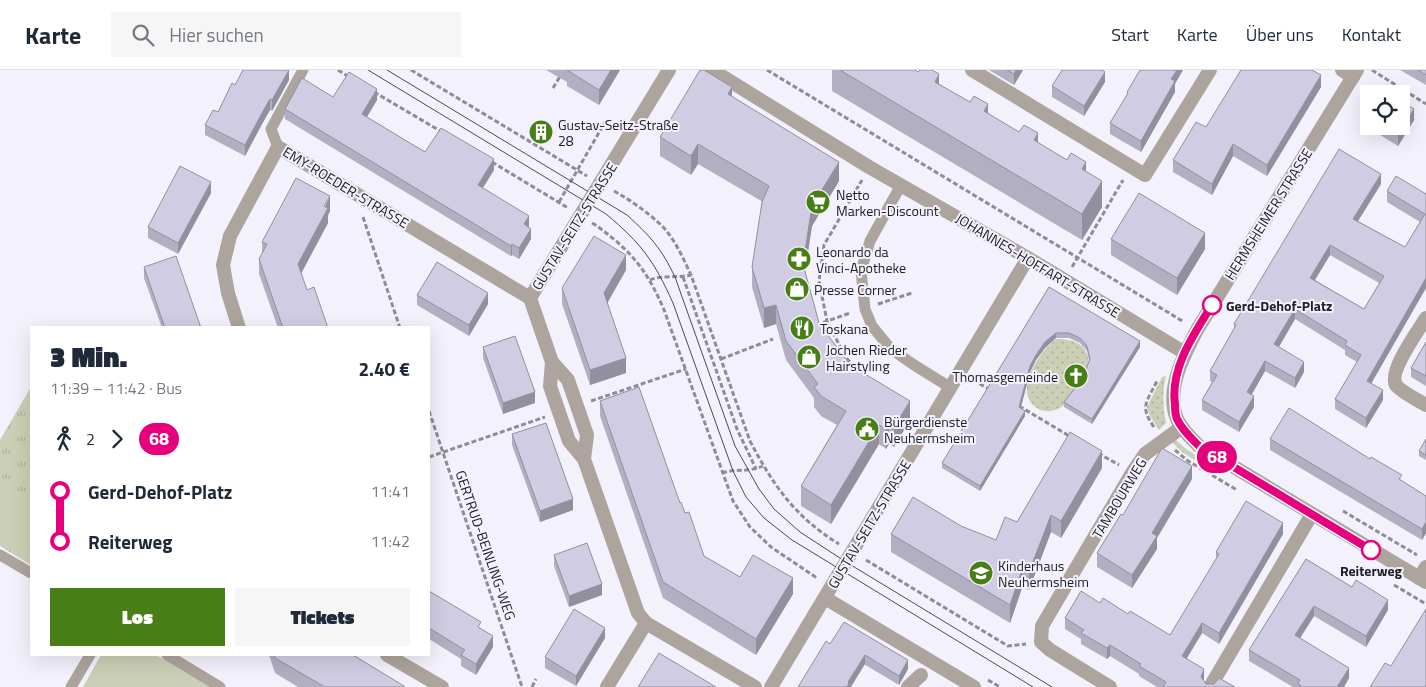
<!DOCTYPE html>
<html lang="de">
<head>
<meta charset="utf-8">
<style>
	:root { --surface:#fff; --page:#f6f6f7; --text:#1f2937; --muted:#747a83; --line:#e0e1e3; --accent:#477e15 }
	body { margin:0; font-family:"Titillium Web",sans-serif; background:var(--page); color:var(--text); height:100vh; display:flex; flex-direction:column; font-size:19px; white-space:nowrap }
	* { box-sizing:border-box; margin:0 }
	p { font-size:16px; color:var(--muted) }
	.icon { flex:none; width:28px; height:28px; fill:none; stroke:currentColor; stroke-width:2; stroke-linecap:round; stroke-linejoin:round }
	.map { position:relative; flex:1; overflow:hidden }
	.drawer { position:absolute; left:30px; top:256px; width:400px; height:330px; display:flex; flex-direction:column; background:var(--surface); border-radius:0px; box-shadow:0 5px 20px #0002 }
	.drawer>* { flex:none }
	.badge { padding:0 10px; border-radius:16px; font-size:18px; line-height:32px }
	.controls { position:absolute; left:1360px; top:15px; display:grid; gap:10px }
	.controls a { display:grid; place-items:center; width:50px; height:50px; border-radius:0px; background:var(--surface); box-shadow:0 5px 20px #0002; font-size:25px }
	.map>.badge { position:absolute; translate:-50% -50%; box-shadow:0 0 0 2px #fff }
	.legs { display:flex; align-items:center; gap:8px; height:55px; padding:0 20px; font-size:16px }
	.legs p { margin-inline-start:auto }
	.summary { display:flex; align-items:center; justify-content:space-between; height:85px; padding:0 20px }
	h1 { font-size:28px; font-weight:800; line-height:38px }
	.action { display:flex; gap:10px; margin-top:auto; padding:10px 20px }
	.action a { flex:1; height:58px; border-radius:0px; background:var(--accent); color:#fff; font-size:20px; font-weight:800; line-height:58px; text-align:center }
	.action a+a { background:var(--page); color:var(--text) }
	ul { padding:0 20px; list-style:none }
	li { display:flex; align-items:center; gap:18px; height:50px; font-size:19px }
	li i { display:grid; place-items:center; width:8px; height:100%; margin:0 6px; background:currentColor }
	li i::after { content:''; width:12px; height:12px; margin:-6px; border:4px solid; border-radius:50%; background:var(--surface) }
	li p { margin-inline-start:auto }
	li:first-child i { background:linear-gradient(#0000 50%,currentColor 0) }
	li:last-child i { background:linear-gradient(currentColor 50%,#0000 0) }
	header { display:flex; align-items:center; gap:30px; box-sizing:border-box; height:70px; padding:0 25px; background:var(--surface); border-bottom:1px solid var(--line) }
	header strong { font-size:24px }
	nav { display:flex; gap:28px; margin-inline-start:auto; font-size:18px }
	.search { width:350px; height:45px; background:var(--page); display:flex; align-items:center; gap:12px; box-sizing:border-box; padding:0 18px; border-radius:0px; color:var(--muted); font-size:19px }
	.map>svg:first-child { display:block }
	.grass { fill:url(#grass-dots) }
	.park { fill:url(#park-tufts) }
	.garden { fill:#cbcfb5 }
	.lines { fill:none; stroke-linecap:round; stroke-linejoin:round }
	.path { stroke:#8e8d96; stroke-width:3; stroke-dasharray:5 2.5; stroke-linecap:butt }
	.service { stroke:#aea49e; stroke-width:11 }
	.minor { stroke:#aea49e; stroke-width:14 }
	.tertiary { stroke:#aea49e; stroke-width:14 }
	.tram { stroke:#4c4b54; stroke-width:1 }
	.wall { fill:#b3afc3; fill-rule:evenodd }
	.shaded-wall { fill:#928f9f }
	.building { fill:#d0cce3; stroke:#928f9f; fill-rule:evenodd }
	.line-1-casing { stroke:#fff; stroke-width:11 }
	.line-1 { stroke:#e6007e; stroke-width:8 }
	.stop-1-dot { fill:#fff; stroke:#e6007e; stroke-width:2.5 }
	.labels { text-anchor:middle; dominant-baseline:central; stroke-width:4; stroke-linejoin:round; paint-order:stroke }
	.poi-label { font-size:14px; fill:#212029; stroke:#f3f2fc; text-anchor:start }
	.street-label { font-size:14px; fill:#212029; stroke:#f3f2fc }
	.stop-label { font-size:14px; font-weight:bold; fill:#212029; stroke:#f3f2fc; text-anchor:start }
</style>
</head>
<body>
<header>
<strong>Karte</strong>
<div class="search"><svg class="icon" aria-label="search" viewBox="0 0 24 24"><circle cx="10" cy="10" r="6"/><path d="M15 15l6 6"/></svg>Hier suchen</div>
<nav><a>Start</a><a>Karte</a><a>Über uns</a><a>Kontakt</a></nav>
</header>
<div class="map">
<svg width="1426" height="617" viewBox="0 0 1426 617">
	<defs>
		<pattern id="grass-dots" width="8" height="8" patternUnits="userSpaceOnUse" patternTransform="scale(1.25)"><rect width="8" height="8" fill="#cbcfb5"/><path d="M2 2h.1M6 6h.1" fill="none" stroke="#aeb19c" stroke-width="1.8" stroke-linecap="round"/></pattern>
		<pattern id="park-tufts" width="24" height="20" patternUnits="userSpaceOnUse" patternTransform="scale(1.25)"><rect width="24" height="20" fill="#cbcfb5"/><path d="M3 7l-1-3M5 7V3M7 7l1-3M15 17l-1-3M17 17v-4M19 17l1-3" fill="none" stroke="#aeb19c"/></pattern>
	</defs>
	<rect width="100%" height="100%" fill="#f3f2fc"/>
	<path class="grass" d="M1056,269C1117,268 1078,338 1051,341C1044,342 1038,340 1033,335C1015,316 1041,281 1056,269Z
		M1166,306C1162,322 1163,337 1166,353L1159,360L1150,346L1147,337L1162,307Z
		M1175,369L1185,378L1204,391L1201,394L1182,382L1172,372Z"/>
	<path class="park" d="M31,317V495L0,476V370Z"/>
	<path class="garden" d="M0,416L31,425V483L3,473L0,471Z
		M101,585H156L209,617H83Z"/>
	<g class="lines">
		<path class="path" d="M338,0L349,7
			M411,0L587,106
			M767,0L1184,252
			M1372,0L1426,34
			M553,18L564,0
			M374,22L442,62
			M492,92L568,138
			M614,121C630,130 646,141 660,154C674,167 683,188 691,205L750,371C773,415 795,447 839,474
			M559,132L605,52
			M363,147L400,258
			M592,153C601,158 607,164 615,170C640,192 649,207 663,237L733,431L750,457L771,477L817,508
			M1072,197L1123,110
			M683,207L737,359L756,399
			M650,210C660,205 678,208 691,205
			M878,234L912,223
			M816,255L850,243
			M721,289L773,269
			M861,302L846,288L827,251L819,211L824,175L862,110
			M973,310L989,319
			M591,331L686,299
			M1019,336L1071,367
			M429,341L522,617
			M1154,357C1139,336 1147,332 1157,311
			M1175,380L1188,391L1237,420
			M1098,383L1119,395
			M429,387L545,347
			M722,403C737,398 747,403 763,396
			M1343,441L1417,485
			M866,490L1008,576L1026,574
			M1394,515L1426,534
			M988,610L1000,617
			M532,617L536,609"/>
		<path class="service" d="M278,77L271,59L303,0
			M901,115L870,171L861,201L865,239L872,256L890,278L911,293L951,318
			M0,485L31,503
			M167,585L220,617
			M71,617L90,585"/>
		<path class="minor" d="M712,0L869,97L1028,188L1185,283
			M972,0L1145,105L1210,0
			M1342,0L1353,7
			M530,228L669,0
			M530,228L552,292L568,310L577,336L587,365L584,389
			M1426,248C1418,261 1388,302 1396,315C1401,322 1418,330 1426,335
			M239,258L228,223L223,195L230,166L278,77L530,228
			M552,292L550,316L569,371L584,389L638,543L646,553L755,617
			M1419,508L1426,497
			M825,528L974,617
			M387,585L442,617
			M607,617L646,553
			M771,617L1028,188
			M908,617L921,605
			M1110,617L1050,580L1041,572L1042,556L1132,403L1145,384L1182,357
			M1210,617L1312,444"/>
		<path class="tertiary" d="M1357,0L1197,260C1184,285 1165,320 1177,349C1182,360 1191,368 1199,376L1426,512"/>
		<path class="tram" d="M368,0L606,144C642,174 654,191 673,233L733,401L746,427L764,448L792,470L1033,617
			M387,0L627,145C651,167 661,178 675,207L735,376L759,419L774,439L800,462L846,492L1052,617"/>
	</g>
	<path class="wall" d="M243,0H289V10L272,41L270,40L262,54L245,86L205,65V55L218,42L235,15Z
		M546,0H620L599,35L567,16V12Z
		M832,0H915L1086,102L1102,137L1082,170L832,21Z
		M989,0H1023L1014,15Z
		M1400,0H1426V15Z
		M1105,12L1084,46L1052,27V16Z
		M1175,14V22L1141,82L1110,64V53L1127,26V22Z
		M1321,17L1267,106L1233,86L1212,125L1173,102V90L1206,57Z
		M333,27L377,30L367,47L425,82L494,100L483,118L529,156L528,157L531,169L519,189L512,185L511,186L285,49V39Z
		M732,27L839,111L812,156L805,201L819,253L850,295L910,350L894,377L889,374L886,379L879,374L831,454L801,436V416L837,355L821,346L814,337V328L786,290L776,254L764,258L752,217V197L763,132L698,94L691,105L660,86V67Z
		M1369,36V56H1401L1414,50L1398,76L1364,55V44Z
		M1381,114L1358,151L1405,177L1420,152L1387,132V121L1426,124V218L1371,313L1383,330L1366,358L1335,339V329L1357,292L1345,285V280L1295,249L1279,277L1304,302L1295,318L1265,301L1251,325L1254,337L1239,362L1202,340V330L1212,312L1210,311V301L1234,259V254ZM1330,185L1379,213L1364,239L1315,210Z
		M211,123L178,184L148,168V157Z
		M330,141L328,145V153L301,204L307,220L328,258H278L259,204V189L262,184V172Z
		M1111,169L1205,179L1177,225L1111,185Z
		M144,197L201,258H162L144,208Z
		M626,200L607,233L626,303L590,315L562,234V218Z
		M1049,217L1140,277L1092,354L1064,337V332L1082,309L1089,291L1087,281L1080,273L1069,268H1056L1045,278L1036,290L1030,302L1021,338L1025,346L980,421L942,398V393Z
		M417,225L488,234L469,266L417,235Z
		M1426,272V316L1411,307V298Z
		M483,277L535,333L503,344L483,288Z
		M600,331L680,433L685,443L704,486L740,507L793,524L756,585L663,528L600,346Z
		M512,364L573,440L540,452L512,375Z
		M1270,369L1402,411L1426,426V463L1422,470L1270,380Z
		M1426,369V390L1419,386V381Z
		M1102,398L1061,468L1051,462L1029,520L1022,518L1010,553L891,482V464L961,456L996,470L1017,452Z
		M1192,409L1157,468V479L1132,518L1097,497V483L1123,445Z
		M1283,464L1219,574L1202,563L1187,588L1204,610V611L1206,614L1235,617H1157L1139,606V604L1110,586L1107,589L1081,574V569L1065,559V548L1100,533L1128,544L1170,565L1216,490V482Z
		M554,485L602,525L569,537L554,496Z
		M1306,489L1352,517L1388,540L1366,577L1314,546L1300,568L1349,608L1344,617H1293L1249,591V580Z
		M429,521L481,559L493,577L476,605L461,596V589L429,569Z
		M605,568L576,616L545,598V587Z
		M830,574L908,599L899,615Z
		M269,585H353L404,617H298L275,603Z"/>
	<path class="shaded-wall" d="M285,0H289V10L272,41V30Z
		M611,0H620L599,35V20Z
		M1016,0H1023L1014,15V4Z
		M1177,0H1183L1175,14V22L1141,82V71L1171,9Z
		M1105,2V12L1084,46V36Z
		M939,4V31L935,12Z
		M1321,5V17L1267,106V95Z
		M732,17V36L728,24Z
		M377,19V30L362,55V44Z
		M270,29V40L262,54L245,86V75L262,43Z
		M988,34V60L984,41Z
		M1414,39V50L1398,76V65Z
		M1038,63V89L1034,70Z
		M698,74V94L691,105V86Z
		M1233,74V86L1212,125V114Z
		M494,89V100L478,125V115Z
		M839,92V111L812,156L803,214V194L812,136Z
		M1086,92V118L1082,99Z
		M1381,104V114L1353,159V149Z
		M1102,111V137L1082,170V144Z
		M211,112V123L178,184V173Z
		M330,126V141L328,145V153L298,209V194Z
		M529,146V156L524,165V154Z
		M531,159V169L519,189V178Z
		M1205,163V179L1177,225V208Z
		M512,174V185L511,186V176Z
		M1330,175V185L1310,218V208Z
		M626,185V200L604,239V223Z
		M1426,208V218L1367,321V311Z
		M488,223V234L469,266V255Z
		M776,235V254L764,258V238Z
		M1295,239V249L1274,285V274Z
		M1056,263V268L1045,278L1036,290L1030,302L1019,343V337L1030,296L1036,285L1045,272Z
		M1140,271V277L1092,354V349Z
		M626,288V303L590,315V300Z
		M1265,291V301L1247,333V322Z
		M1304,292V302L1295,318V308Z
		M1383,320V330L1366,358V348Z
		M535,322V333L503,344V333Z
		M1254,326V337L1239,362V352Z
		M910,331V350L894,377V357Z
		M1025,341V346L980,421V416Z
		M889,354V374L886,379V359Z
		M879,355V374L831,454V435Z
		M1102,381V398L1061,468V451Z
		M1192,396V409L1157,468V479L1132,518V505L1152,463Z
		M573,429V440L540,452V441Z
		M1051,445V462L1029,520V502Z
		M1426,452V463L1422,470V459Z
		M1283,453V464L1219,574V563Z
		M1022,500V518L1010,553V535Z
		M793,508V524L756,585V569Z
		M602,514V525L569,537V526Z
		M1388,530V540L1366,577V566Z
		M1314,536V546L1295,576V565Z
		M1202,553V563L1182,596V586Z
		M605,558V568L576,616V606Z
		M493,566V577L476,605V594Z
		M1110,575V586L1107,589V578Z
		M865,585V594L851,617H847L848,612Z
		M908,590V599L899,615V606Z
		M1349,598V608L1344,617H1337Z
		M1204,599V610L1201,617V607Z"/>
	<path class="building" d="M243,0H289L272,30L270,29L262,43L245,75L205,55L213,40L218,42L232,13L235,15Z
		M567,0H611L599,20Z
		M700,0H704L732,17L728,24L839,92L812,136L803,194L819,253L850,295L910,331L894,357L889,354L886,359L879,355L831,435L801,416L846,341L821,326L814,317L818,314L786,271L776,235L764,238L752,197L762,132L769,116L698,74L691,86L660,67Z
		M840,0H915L918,2L920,0H932L939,4L935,12L970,32L974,26L988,34L984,41L1019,62L1024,55L1038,63L1034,70L1067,90L1071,83L1086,92L1082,99L1102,111L1082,144Z
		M1007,0H1016L1014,4Z
		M1062,0H1102L1105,2L1084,36L1052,16Z
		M1140,0H1177L1171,9L1175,11L1141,71L1110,53L1128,23L1127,22Z
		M1241,0H1312L1321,5L1267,95L1233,74L1212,114L1173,90L1196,52L1206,57Z
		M1418,0H1426V5Z
		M349,2L377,19L362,44L390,61L425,82L441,58L494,89L478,115L529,146L524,154L531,159L519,178L512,174L511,176L285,39L302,8L333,27Z
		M1380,18L1389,24H1376Z
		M1401,31L1414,39L1398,65L1384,56H1401Z
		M1369,36V47L1364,44Z
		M1339,79L1381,104L1353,149L1405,177L1425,144L1387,121L1396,106L1426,124V208L1367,311L1383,320L1366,348L1335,329L1361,285L1345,275L1347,271L1295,239L1274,274L1304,292L1295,308L1265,291L1247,322L1254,326L1239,352L1202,330L1217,305L1210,301L1236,255L1234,254ZM1330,175L1384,206L1364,239L1310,208Z
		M180,96L211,112L178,173L148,157Z
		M296,108L330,126L324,136L328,138L298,194L307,220L314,217L328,258H283L259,189L267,174L262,172Z
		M1139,123L1205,163L1177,208L1111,169Z
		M594,166L626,185L604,223L626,288L590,300L562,218Z
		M176,186L201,258H165L144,197Z
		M437,192L488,223L469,255L417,225Z
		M1049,217L1140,271L1092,349L1064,332L1082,309L1090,289L1087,276L1080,268L1069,263H1056L1045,272L1036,285L1030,296L1019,337L1025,341L980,416L942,393Z
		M515,266L535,322L503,333L483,277Z
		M1426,272V306L1411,298Z
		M639,317L680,433L681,432L685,443L689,442L704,486L740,507L753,485L793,508L756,569L663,512L600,331Z
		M1289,338L1370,389L1371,387L1402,405L1399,409L1426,426V452L1422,459L1270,369Z
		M546,353L573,429L540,441L512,364Z
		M1070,362L1102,381L1061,451L1051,445L1029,502L1022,500L1010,535L891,464L913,427L961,456L996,470L1005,447L1017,452Z
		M1426,369V385L1419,381Z
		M1162,378L1192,396L1152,463L1157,466L1132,505L1097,483L1121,444L1123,445Z
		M1246,431L1283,453L1219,563L1202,553L1182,586L1204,599L1201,607L1206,614H1214L1219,608L1235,617H1163L1166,612L1139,596L1141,594L1110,575L1107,578L1081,563L1084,560L1065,548L1081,521L1100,533L1103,528L1128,544L1130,541L1170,565L1219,484L1216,482Z
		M587,473L602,514L569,526L554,485Z
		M1306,489L1352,517L1356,510L1388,530L1366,566L1314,536L1295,565L1349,598L1337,617H1303L1298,614L1300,610L1249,580Z
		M429,521L481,552L478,557L493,566L476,594L461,585L465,580L429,558Z
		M574,539L605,558L576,606L545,587Z
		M1426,539V615L1425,617H1370L1385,593L1391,596Z
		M844,552L908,590L899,606L865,585L848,612L849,613L847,617H798L826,571L830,574Z
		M659,583L716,617H638Z
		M274,585H353L404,616V617H325L275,588Z"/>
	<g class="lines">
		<defs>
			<path id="line-1" d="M1212,235C1194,264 1170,298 1175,334C1175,339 1175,345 1177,349C1182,360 1191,368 1199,376L1371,480"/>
		</defs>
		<use href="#line-1" class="line-1-casing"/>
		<use href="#line-1" class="line-1"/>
	</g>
	<defs>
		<symbol id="building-disc" viewBox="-11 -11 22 22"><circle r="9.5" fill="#477e15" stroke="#f3f2fc"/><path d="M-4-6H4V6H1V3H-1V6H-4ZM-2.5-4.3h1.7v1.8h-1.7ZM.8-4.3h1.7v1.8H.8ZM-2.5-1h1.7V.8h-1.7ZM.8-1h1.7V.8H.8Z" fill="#fff"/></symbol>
		<symbol id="supermarket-disc" viewBox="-11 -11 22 22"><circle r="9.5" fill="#477e15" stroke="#f3f2fc"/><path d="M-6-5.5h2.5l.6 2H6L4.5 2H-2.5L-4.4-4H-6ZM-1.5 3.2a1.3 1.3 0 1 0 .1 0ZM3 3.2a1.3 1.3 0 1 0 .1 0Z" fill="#fff"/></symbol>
		<symbol id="pharmacy-disc" viewBox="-11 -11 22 22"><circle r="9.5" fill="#477e15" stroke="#f3f2fc"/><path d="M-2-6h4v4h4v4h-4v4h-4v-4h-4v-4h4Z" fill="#fff"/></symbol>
		<symbol id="shop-disc" viewBox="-11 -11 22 22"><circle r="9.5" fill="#477e15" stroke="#f3f2fc"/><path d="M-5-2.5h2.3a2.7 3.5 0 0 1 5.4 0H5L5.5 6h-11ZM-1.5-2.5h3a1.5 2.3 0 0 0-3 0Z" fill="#fff"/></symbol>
		<symbol id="restaurant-disc" viewBox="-11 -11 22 22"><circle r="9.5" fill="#477e15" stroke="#f3f2fc"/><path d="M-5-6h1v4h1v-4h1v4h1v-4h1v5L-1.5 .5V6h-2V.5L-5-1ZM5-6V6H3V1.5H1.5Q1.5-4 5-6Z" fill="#fff"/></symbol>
		<symbol id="church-disc" viewBox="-11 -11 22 22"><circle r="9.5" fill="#477e15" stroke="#f3f2fc"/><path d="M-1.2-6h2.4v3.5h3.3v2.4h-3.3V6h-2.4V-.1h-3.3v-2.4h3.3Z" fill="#fff"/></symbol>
		<symbol id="civic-disc" viewBox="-11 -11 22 22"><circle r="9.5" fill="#477e15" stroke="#f3f2fc"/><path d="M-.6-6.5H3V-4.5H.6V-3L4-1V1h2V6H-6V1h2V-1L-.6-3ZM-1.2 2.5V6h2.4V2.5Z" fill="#fff"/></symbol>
		<symbol id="school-disc" viewBox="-11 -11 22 22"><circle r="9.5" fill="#477e15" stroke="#f3f2fc"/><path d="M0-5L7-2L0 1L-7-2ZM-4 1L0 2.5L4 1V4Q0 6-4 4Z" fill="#fff"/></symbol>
	</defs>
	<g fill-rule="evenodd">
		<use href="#building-disc" x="527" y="48" width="28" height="28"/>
		<use href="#supermarket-disc" x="804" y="118" width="28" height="28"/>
		<use href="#pharmacy-disc" x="785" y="175" width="28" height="28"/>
		<use href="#shop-disc" x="783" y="205" width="28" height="28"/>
		<use href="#restaurant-disc" x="788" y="244" width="28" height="28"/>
		<use href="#shop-disc" x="795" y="273" width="28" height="28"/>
		<use href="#church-disc" x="1062" y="292" width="28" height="28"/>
		<use href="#civic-disc" x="853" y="345" width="28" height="28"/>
		<use href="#school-disc" x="967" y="489" width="28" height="28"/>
	</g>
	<g class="stop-1-dot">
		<circle cx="1212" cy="235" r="9"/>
		<circle cx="1371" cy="480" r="9"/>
	</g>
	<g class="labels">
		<g class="poi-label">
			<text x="558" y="54">Gustav-Seitz-Straße<tspan x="558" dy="16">28</tspan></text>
			<text x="836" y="124">Netto<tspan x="836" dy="16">Marken-Discount</tspan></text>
			<text x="816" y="181">Leonardo da<tspan x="816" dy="16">Vinci-Apotheke</tspan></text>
			<text x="814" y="219">Presse Corner</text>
			<text x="820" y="258">Toskana</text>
			<text x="826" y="279">Jochen Rieder<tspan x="826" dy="16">Hairstyling</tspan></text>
			<text x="1058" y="306" text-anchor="end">Thomasgemeinde</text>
			<text x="884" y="351">Bürgerdienste<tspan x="884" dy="16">Neuhermsheim</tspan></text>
			<text x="998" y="495">Kinderhaus<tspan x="998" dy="16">Neuhermsheim</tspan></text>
		</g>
		<g class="street-label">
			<text transform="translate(346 117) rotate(31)">EMY-ROEDER-STRASSE</text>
			<text transform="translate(1268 144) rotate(-58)">HERMSHEIMER STRASSE</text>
			<text transform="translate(574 156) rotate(-58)">GUSTAV-SEITZ-STRASSE</text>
			<text transform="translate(1038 195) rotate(31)">JOHANNES-HOFFART-STRASSE</text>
			<text transform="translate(1119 428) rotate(-59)">TAMBOURWEG</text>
			<text transform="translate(869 454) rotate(-59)">GUSTAV-SEITZ-STRASSE</text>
			<text transform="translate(486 475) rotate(71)">GERTRUD-BEINLING-WEG</text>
		</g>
		<g class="stop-label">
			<text x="1226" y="235">Gerd-Dehof-Platz</text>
			<text x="1371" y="500" text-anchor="middle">Reiterweg</text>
		</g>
	</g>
</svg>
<div class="controls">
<a><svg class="icon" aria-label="locate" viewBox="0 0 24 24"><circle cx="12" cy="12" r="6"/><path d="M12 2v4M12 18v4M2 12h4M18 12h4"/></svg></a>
</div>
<b class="badge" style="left:1217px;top:387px;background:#e6007e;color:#fff">68</b>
<section class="drawer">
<div class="summary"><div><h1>3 Min.</h1><p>11:39 – 11:42 · Bus</p></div><b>2.40 €</b></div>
<div class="legs"><svg class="icon" aria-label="walk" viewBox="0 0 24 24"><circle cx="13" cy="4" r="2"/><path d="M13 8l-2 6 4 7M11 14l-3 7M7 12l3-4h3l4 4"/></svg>2<svg class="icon" aria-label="forward" viewBox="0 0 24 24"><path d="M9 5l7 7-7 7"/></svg><b class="badge" style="background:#e6007e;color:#fff">68</b></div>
<ul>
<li><i style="color:#e6007e"></i><b>Gerd-Dehof-Platz</b><p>11:41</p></li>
<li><i style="color:#e6007e"></i><b>Reiterweg</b><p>11:42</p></li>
</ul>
<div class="action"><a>Los</a><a>Tickets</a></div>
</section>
</div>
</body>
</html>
